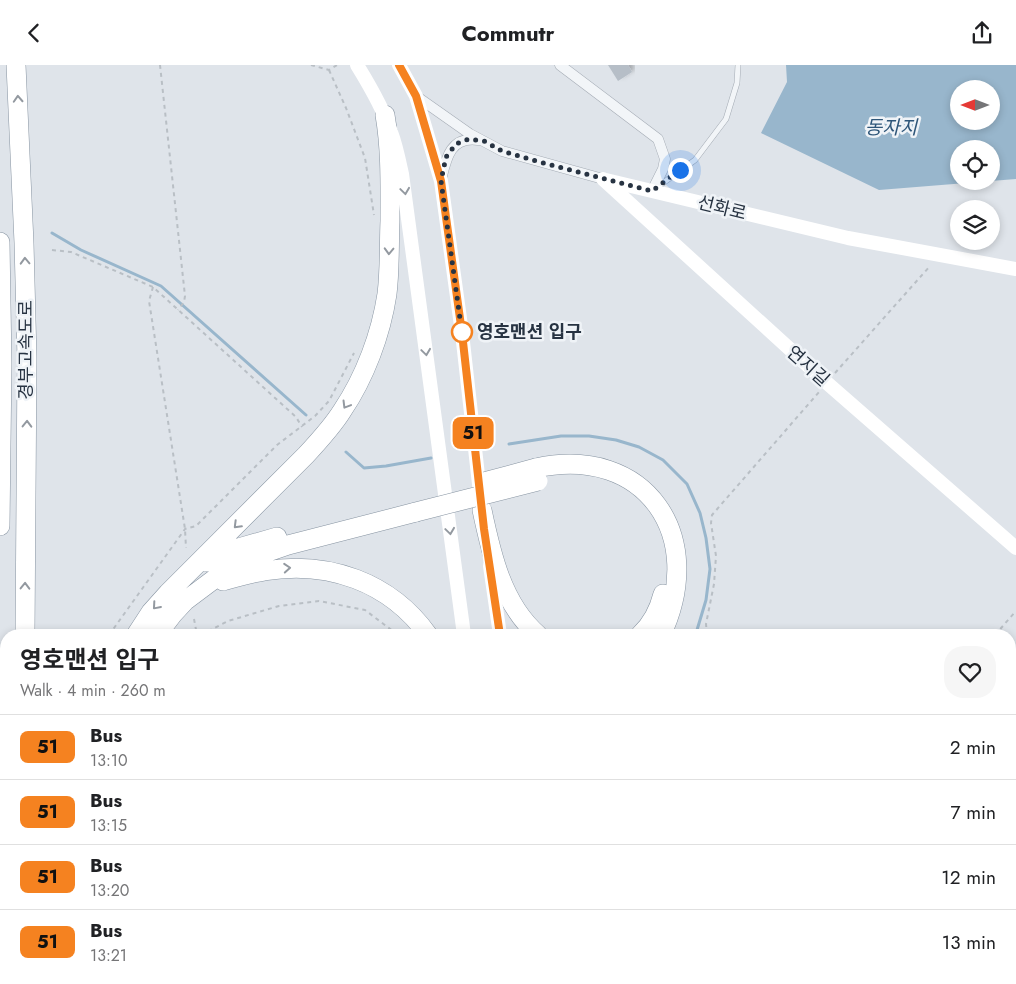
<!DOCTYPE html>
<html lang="en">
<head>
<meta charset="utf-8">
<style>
	:root { --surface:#fff; --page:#f6f6f6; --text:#202124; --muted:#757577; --line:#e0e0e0 }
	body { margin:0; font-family:Jost,"Noto Sans KR",sans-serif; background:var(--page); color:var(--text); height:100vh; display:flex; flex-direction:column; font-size:19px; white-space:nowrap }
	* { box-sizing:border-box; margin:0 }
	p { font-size:16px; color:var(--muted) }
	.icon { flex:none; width:28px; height:28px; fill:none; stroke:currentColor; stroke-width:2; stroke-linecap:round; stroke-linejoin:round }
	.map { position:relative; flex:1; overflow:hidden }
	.sheet { position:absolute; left:0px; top:564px; width:1016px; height:356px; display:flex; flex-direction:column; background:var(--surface); border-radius:20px 20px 0 0; box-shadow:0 2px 8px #0003 }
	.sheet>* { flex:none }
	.badge { padding:0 10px; border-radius:8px; font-size:18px; line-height:32px }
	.needle { width:32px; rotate:270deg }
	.tools { position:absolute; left:950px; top:15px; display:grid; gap:10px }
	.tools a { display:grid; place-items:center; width:50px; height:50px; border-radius:50%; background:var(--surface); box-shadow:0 2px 8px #0003; font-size:25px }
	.you { position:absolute; width:25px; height:25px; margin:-12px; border:4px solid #fff; border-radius:50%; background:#1a73e8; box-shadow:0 0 0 8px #1a73e833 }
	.map>.badge { position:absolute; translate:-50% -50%; box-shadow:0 0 0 2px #fff }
	.round { display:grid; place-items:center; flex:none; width:52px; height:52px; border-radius:20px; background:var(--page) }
	.headline { display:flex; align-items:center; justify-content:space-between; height:85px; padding:0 20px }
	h1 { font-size:24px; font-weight:700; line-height:38px }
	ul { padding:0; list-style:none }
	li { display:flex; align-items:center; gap:15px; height:65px; padding:0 20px; border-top:1px solid var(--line) }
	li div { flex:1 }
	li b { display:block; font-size:19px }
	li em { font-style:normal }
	li .badge { min-width:55px; font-weight:700; text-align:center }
	header { display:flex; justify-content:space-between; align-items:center; height:65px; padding:0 20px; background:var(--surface); font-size:22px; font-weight:700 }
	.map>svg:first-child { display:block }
	.water { fill:#98b6cc; fill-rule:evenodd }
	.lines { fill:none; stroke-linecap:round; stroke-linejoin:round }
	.stream { stroke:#98b6cc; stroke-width:3 }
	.building { fill:#b6bec7; filter:url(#shadow) }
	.lane-casing { stroke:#a4abb4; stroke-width:6 }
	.street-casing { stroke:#a4abb4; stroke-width:11 }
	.highway-casing { stroke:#8693a1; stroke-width:20 }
	.path { stroke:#b9bfc5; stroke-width:2; stroke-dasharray:4 4; stroke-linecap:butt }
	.lane { stroke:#f2f5f8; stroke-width:5 }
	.street { stroke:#f2f5f8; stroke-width:10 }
	.secondary { stroke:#fff; stroke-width:14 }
	.highway { stroke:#fff; stroke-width:19 }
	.highway-bridge-casing { stroke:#8693a1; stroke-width:20; stroke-linecap:butt }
	.highway-bridge { stroke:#fff; stroke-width:19 }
	.oneway { stroke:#9399a0 }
	.line-casing { stroke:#fff; stroke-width:11 }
	.line { stroke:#f58220; stroke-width:8 }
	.walk { stroke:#273342; stroke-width:5; stroke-dasharray:0 9 }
	.stop-dot { fill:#fff; stroke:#f58220; stroke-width:2.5 }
	.labels { text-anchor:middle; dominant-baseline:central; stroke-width:5; stroke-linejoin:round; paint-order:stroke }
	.street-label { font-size:18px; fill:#273342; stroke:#eff3f7 }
	.stop-label { font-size:18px; font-weight:bold; fill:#273342; stroke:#eff3f7; text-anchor:start }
	.water-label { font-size:19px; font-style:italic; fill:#2e5679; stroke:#eff3f7 }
</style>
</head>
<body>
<header><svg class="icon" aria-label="back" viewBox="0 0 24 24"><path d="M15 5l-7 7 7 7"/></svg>Commutr<svg class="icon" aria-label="share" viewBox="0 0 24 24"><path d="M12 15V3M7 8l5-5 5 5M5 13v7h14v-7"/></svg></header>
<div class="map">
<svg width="1016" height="919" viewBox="0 0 1016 919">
	<defs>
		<filter id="shadow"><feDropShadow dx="3.5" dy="-3.5" stdDeviation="2.5" flood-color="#0004"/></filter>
	</defs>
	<rect width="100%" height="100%" fill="#dfe4ea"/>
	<path class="water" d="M786,0H1016V114L991,116V84H959V116H991L879,125L761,68L787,17ZM959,24H991V56H959Z"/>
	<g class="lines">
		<path class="stream" d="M52,168L81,185L161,221L306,350
			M509,379L561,371H589L616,375L639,382L663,395L687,419L700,448L706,473L710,504L706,535L697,565L698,570
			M346,387L364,403L386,401L431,393
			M1010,709L1016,710"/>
	</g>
	<path class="building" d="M608,0H628L632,7L618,16Z"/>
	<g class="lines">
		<defs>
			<path id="lane" d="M656,123L695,95L726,54L737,18L738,0"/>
			<path id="street" d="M560,0L658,74L665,94L663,104L652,126
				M416,31L470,69L502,86L603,114
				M441,115C446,94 450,71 478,75"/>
			<path id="highway" d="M16,0L24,178L27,293L25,570
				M0,177L2,299L0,461
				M536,403C646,379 708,472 661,570
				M482,445C491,488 502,539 538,570
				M206,497L235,484L277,472
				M223,516C237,512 250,508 264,506C328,495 390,517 428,570
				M136,570L151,547L168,528L306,390C319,376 332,362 342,346C365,312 381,269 387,229C390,205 389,180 390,156C390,121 391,85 385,50
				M157,570L173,549L185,536L221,509L242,497L262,489L288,480L416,447
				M640,570C652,559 659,545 663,529
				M189,914L191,919
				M235,914L238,919
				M19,919V914"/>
		</defs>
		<use href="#lane" class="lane-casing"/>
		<use href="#street" class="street-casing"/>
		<use href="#highway" class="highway-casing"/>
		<path class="path" d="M160,0L185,231L184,237L178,245
			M311,0L329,5L337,0
			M329,5L346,43L365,93L374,150
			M52,185L71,187L153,222L296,352L302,362
			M153,222L149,236L185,464L186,483
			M835,308L930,201
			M194,554L197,570
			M109,570L185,464L196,461L277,380L315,351L329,336L354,288
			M201,570L228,556L279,541L319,536L365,545L398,570
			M707,570L706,559L714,519L716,491L711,458L712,450L819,327
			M995,570L1016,546
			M1010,713L1016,714
			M143,914L145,919
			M482,914L483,919
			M579,914L580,919
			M846,914V919
			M46,919V914"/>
		<use href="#lane" class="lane"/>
		<use href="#street" class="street"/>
		<path class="secondary" d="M357,0C370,21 383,43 391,67C396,80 399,95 402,109L464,570
			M399,0L416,31L441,116L462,268L480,428
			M603,114L827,318L1016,483
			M606,115L848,173L1016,204
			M490,501L500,570
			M519,914L520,919
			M551,914V919"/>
		<use href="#highway" class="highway"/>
		<defs>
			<path id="highway-bridge" d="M484,417L536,403
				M416,447L538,416"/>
		</defs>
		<use href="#highway-bridge" class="highway-bridge-casing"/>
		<use href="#highway-bridge" class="highway-bridge"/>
	</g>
	<defs><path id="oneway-chevron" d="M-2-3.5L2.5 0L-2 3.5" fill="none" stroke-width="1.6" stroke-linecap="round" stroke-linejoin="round" transform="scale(1.25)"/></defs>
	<g class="oneway">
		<use href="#oneway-chevron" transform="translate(18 34) rotate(-93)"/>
		<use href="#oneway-chevron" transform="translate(405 126) rotate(82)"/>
		<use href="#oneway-chevron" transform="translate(389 186) rotate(92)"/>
		<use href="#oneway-chevron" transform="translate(25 196) rotate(-92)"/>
		<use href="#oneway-chevron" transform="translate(426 287) rotate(82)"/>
		<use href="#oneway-chevron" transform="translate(346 340) rotate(121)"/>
		<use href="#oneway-chevron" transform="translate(27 359) rotate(-89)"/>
		<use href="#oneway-chevron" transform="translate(237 460) rotate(135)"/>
		<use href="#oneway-chevron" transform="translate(450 466) rotate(82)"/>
		<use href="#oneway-chevron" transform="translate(287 503) rotate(-4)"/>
		<use href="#oneway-chevron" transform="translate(25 521) rotate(-89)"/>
		<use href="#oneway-chevron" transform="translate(156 541) rotate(131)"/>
	</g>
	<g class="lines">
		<defs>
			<path id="line" d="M399,0L416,31L441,116L462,268L484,464L500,570"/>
		</defs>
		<use href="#line" class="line-casing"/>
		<use href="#line" class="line"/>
		<path class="walk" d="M462,267V268L441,116L446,92L456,79L469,74L484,76L502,86L536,96L652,126L680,105"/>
	</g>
	<circle class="stop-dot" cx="462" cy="267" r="10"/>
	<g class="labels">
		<g class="street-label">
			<text transform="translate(722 143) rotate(14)">선화로</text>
			<text transform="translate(26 285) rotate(-90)">경부고속도로</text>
			<text transform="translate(808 301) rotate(42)">연지길</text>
		</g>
		<g class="stop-label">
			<text x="477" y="267">영호맨션 입구</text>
		</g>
		<g class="water-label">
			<text x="891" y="62">동자지</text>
		</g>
	</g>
</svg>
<div class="tools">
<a><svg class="needle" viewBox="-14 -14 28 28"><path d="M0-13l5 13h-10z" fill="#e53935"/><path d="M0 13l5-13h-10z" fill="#757577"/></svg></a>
<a><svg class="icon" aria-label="locate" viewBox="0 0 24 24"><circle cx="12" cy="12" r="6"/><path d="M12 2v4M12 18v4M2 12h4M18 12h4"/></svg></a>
<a><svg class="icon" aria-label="layers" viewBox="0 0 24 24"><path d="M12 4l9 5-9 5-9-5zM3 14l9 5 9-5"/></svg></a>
</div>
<div class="you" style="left:680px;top:105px"></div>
<b class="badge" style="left:473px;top:368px;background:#f58220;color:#111">51</b>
<section class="sheet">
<div class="headline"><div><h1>영호맨션 입구</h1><p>Walk · 4 min · 260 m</p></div><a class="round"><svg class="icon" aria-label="heart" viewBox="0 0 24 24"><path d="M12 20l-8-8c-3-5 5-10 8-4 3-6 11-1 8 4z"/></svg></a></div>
<ul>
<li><span class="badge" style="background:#f58220;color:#111">51</span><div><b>Bus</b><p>13:10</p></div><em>2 min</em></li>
<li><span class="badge" style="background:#f58220;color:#111">51</span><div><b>Bus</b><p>13:15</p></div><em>7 min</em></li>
<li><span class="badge" style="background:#f58220;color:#111">51</span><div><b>Bus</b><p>13:20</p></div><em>12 min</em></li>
<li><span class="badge" style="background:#f58220;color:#111">51</span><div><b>Bus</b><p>13:21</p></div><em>13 min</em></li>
</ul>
</section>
</div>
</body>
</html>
